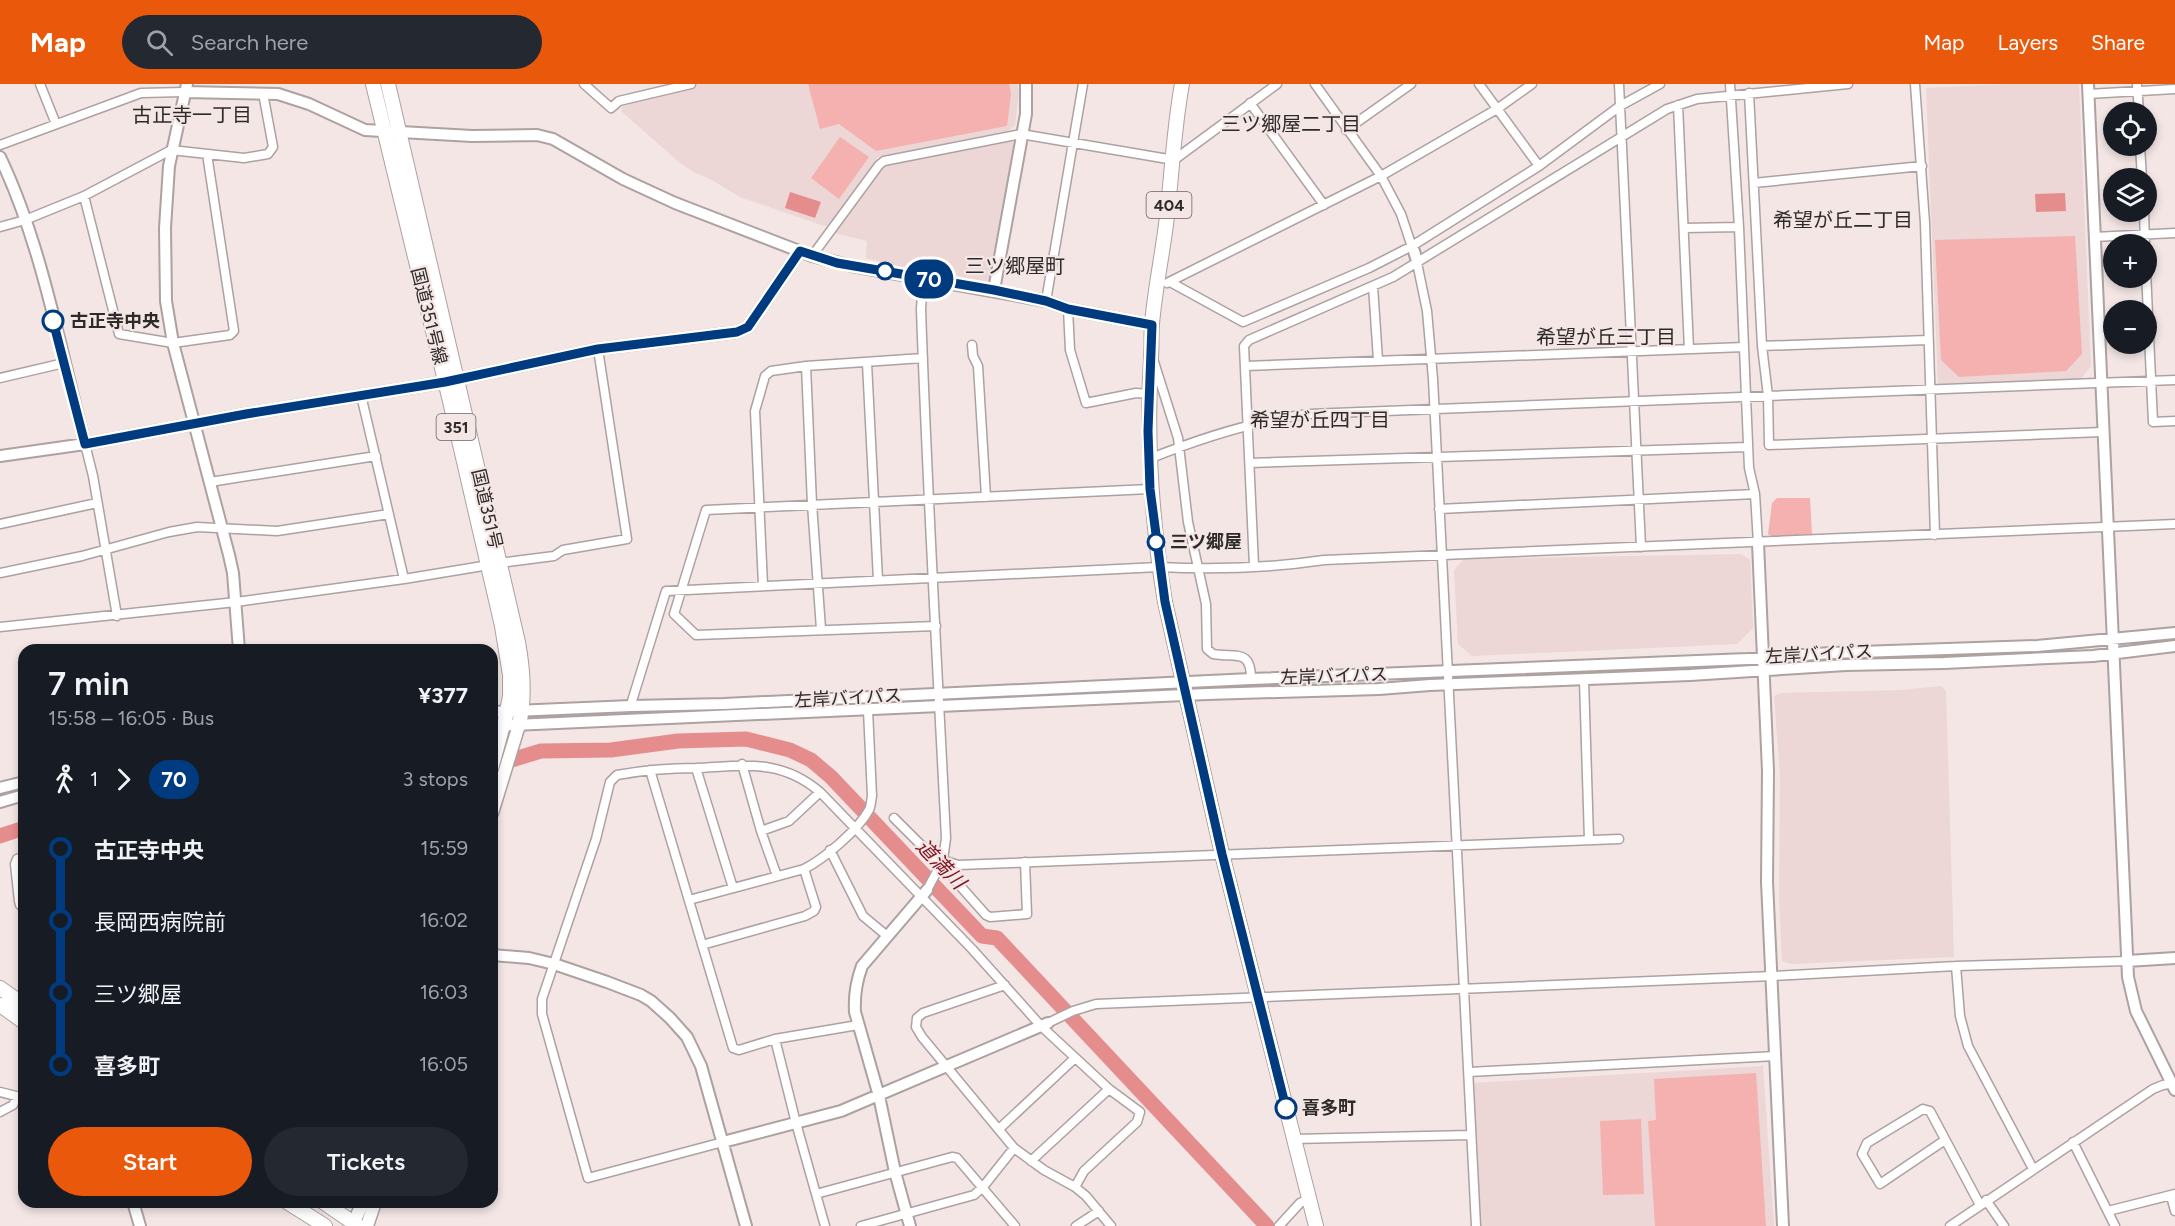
<!DOCTYPE html>
<html lang="en">
<head>
<meta charset="utf-8">
<style>
	:root { --surface:#171b24; --page:#242831; --text:#f1f3f6; --muted:#9ea1a6; --accent:#ea580c }
	body { margin:0; font-family:Figtree,"Noto Sans JP",sans-serif; background:var(--page); color:var(--text); height:100vh; display:flex; flex-direction:column; font-size:22px; white-space:nowrap }
	* { box-sizing:border-box; margin:0 }
	p { font-size:20px; color:var(--muted) }
	.icon { flex:none; width:33px; height:33px; fill:none; stroke:currentColor; stroke-width:2; stroke-linecap:round; stroke-linejoin:round }
	.map { position:relative; flex:1; overflow:hidden }
	.details { position:absolute; left:18px; top:560px; width:480px; height:564px; display:flex; flex-direction:column; background:var(--surface); border-radius:18px; box-shadow:0 3px 9px #0003 }
	.details>* { flex:none }
	.badge { padding:0 12px; border-radius:20px; font-size:21px; line-height:39px }
	.tools { position:absolute; left:2103px; top:18px; display:grid; gap:12px }
	.tools a { display:grid; place-items:center; width:54px; height:54px; border-radius:50%; background:var(--surface); box-shadow:0 3px 9px #0003; font-size:30px }
	.map>.badge { position:absolute; translate:-50% -50%; box-shadow:0 0 0 3px #fff }
	.legs { display:flex; align-items:center; gap:9px; height:66px; padding:0 30px; font-size:20px }
	.legs p { margin-inline-start:auto }
	.overview { display:flex; align-items:center; justify-content:space-between; height:102px; padding:0 30px }
	h1 { font-size:33px; font-weight:600; line-height:45px }
	.action { display:flex; gap:12px; margin-top:auto; padding:12px 30px }
	.action a { flex:1; height:69px; border-radius:36px; background:var(--accent); color:#fff; font-size:24px; font-weight:600; line-height:69px; text-align:center }
	.action a+a { background:var(--page); color:var(--text) }
	ul { padding:0 30px; list-style:none }
	li { display:flex; align-items:center; gap:21px; height:72px; font-size:22px }
	li i { display:grid; place-items:center; width:9px; height:100%; margin:0 8px; background:currentColor }
	li i::after { content:''; width:15px; height:15px; margin:-8px; border:4px solid; border-radius:50%; background:var(--surface) }
	li p { margin-inline-start:auto }
	li:first-child i { background:linear-gradient(#0000 50%,currentColor 0) }
	li:last-child i { background:linear-gradient(currentColor 50%,#0000 0) }
	header { display:flex; align-items:center; gap:36px; box-sizing:border-box; height:84px; padding:0 30px; background:var(--accent); color:#fff }
	header strong { font-size:28px }
	nav { display:flex; gap:33px; margin-inline-start:auto; font-size:21px }
	.search { width:420px; height:54px; background:var(--page); display:flex; align-items:center; gap:15px; box-sizing:border-box; padding:0 21px; border-radius:33px; color:var(--muted); font-size:22px }
	.map>svg:first-child { display:block }
	.built { fill:#ecd6d6 }
	.green { fill:#f4b1af }
	.water { fill:#e58d8c }
	.lines { fill:none; stroke-linecap:round; stroke-linejoin:round }
	.river { stroke:#e58d8c; stroke-width:15 }
	.minor-casing { stroke:#ada1a1; stroke-width:11 }
	.tertiary-casing { stroke:#ada1a1; stroke-width:14 }
	.secondary-casing { stroke:#ada1a1; stroke-width:15 }
	.trunk-casing { stroke:#ada1a1; stroke-width:16 }
	.minor { stroke:#fff; stroke-width:8 }
	.tertiary { stroke:#fff; stroke-width:10 }
	.secondary { stroke:#fff; stroke-width:12 }
	.trunk { stroke:#fff; stroke-width:14 }
	.line-1-casing { stroke:#fff; stroke-width:14 }
	.line-1 { stroke:#003b80; stroke-width:9 }
	.stop-1-dot { fill:#fff; stroke:#003b80; stroke-width:3 }
	.labels { text-anchor:middle; dominant-baseline:central; stroke-width:4.5; stroke-linejoin:round; paint-order:stroke }
	.shield { fill:#f3e6e5; stroke:#6a6262; stroke-width:1.5 }
	.shield-label { font-size:16px; font-weight:bold; fill:#2f2a2a }
	.street-label { font-size:18px; fill:#2f2a2a; stroke:#f3e6e5 }
	.stop-label { font-size:18px; font-weight:bold; fill:#2f2a2a; stroke:#f3e6e5; text-anchor:start }
	.neighbourhood-label { font-size:20px; fill:#2f2a2a; stroke:#f3e6e5 }
	.water-label { font-size:20px; font-style:italic; fill:#801824; stroke:#f3e6e5 }
</style>
</head>
<body>
<header>
<strong>Map</strong>
<div class="search"><svg class="icon" aria-label="search" viewBox="0 0 24 24"><circle cx="10" cy="10" r="6"/><path d="M15 15l6 6"/></svg>Search here</div>
<nav><a>Map</a><a>Layers</a><a>Share</a></nav>
</header>
<div class="map">
<svg width="2175" height="1142" viewBox="0 0 2175 1142">
	<rect width="100%" height="100%" fill="#f3e6e5"/>
	<path class="built" d="M700,0H1017L1019,7L1015,42L1007,47L878,73L829,141L824,142L740,113L710,95L695,89L680,79L621,27L623,22Z
		M2009,0H2079L2091,282L2081,295L1938,300L1926,4Z
		M1010,56L1015,61L989,197L984,200L925,189L866,174L867,157L834,149L883,83L889,79Z
		M1741,470L1750,476L1753,544L1737,560L1472,572L1458,560L1454,486L1464,475Z
		M1941,602L1946,607L1954,873L1791,880L1782,877L1779,812L1780,692L1774,612L1781,609L1901,606Z
		M1763,982L1774,1142H1481L1473,999Z"/>
	<path class="green" d="M808,0H1009L1011,10L1007,42L876,67L839,40L820,45Z
		M840,53L869,73L839,115L811,94Z
		M2075,152L2082,270L2066,287L1959,293L1941,276L1935,156Z
		M1777,414H1810L1812,450L1773,453L1768,450L1772,419Z
		M1756,989L1766,1142H1655L1648,1037L1656,1036L1654,995Z
		M1641,1035L1644,1110L1603,1111L1600,1037Z"/>
	<path class="water" d="M790,108L821,118L815,134L785,124Z
		M2065,109L2066,127L2036,128L2035,110Z"/>
	<g class="lines">
		<path class="river" d="M495,681L541,667L611,666L678,657L746,655L790,666L811,676L831,693L982,852L997,854L1267,1142
			M0,752L24,744"/>
		<defs>
			<path id="minor" d="M40,0L56,40
				M584,0L611,24L619,17L691,0
				M1315,0L1381,92L1401,130L1413,166
				M1479,0L1539,82
				M1619,0L1641,463
				M1730,0L1739,143L1749,384L1755,410L1758,459
				M1915,0L1925,139L1935,451
				M2137,0L2139,28
				M1749,9L1762,262L1768,312L1769,361L2102,348
				M2088,10L2175,5
				M1250,19L1324,121
				M1678,21L1689,265
				M1346,46L1411,0
				M0,61L141,9L184,8
				M2140,62L2142,94
				M1754,99L1922,82
				M84,112L119,250L173,259L230,251L234,247L207,70
				M2144,128L2145,160
				M0,143L25,136L84,112L171,66L244,74L268,70L273,63L263,9
				M1684,144L1739,143
				M2094,153L2175,149
				M812,172L879,81L884,77L1021,50L1174,76L1277,0
				M1416,174L1427,227L1433,295L1476,1142
				M2146,187L2153,338L2175,337
				M923,194L921,225C927,401 937,577 946,754L943,776L927,806
				M1170,198L1243,238L1369,184L1412,162L1539,82L1620,22L1660,0
				M1167,199L1381,92L1497,25L1532,0
				M1373,202L1378,276
				M1046,217L1083,0
				M1068,225L1070,266L1086,319L1136,309L1149,310
				M972,261L973,272L978,282L986,413
				M1762,262L1927,256
				M1154,278L1178,354L1188,438L1206,520L1207,565L1213,570C1235,574 1251,564 1251,595
				M867,279L878,496
				M806,282L812,420L821,545
				M1246,282L1744,263
				M0,294L64,279
				M361,311L404,495
				M85,360L93,392L117,532
				M1149,375C1201,354 1253,337 1309,330L2175,296
				M1250,379L1748,363
				M210,398L376,372
				M1439,425L1755,410
				M0,440L97,419
				M499,479L554,472L563,466L627,455L598,265
				M1254,482L1244,262L1249,256L1393,193L1667,25L1697,15L1848,0
				M0,489L82,472L169,448L197,443L277,447L389,430
				M763,501L755,327L765,292L771,287L806,282L923,274
				M936,542L696,551L674,530L706,426L1150,405
				M0,543L236,518L404,495L489,481
				M1584,596L1589,755
				M632,617L666,507L1159,483C1214,486 1270,484 1324,476L2175,440
				M742,680L761,747L777,792
				M696,684L733,804
				M650,686L733,964L739,966L775,955L858,941
				M894,734L941,781
				M761,747L789,737L820,708
				M830,766L863,832L886,851
				M24,772L17,775L15,780L19,817L20,821L24,823
				M943,776L958,781L1619,755
				M958,781L954,795L986,831L990,833L1027,830L1025,778
				M689,816L804,785
				M702,861L805,832L814,827L816,823L804,785C824,775 858,746 869,726C871,722 871,717 872,712L868,626
				M1956,882L1960,932L1968,962L2033,1085
				M1005,901L923,929L917,934L916,943L922,953L1014,1064L1044,1086L1075,1103L1086,1112L1111,1142
				M1048,939L1073,927L1096,920L1773,892L1956,882L2127,877
				M775,955L796,1039L825,1142
				M1469,988L1776,972
				M0,1008L24,1014
				M0,1028L13,1021L17,1013
				M999,1045L1075,974
				M1294,1055L1470,1051
				M1945,1056L1880,1100L1862,1070L1867,1059L1923,1025L1930,1027L1980,1121
				M723,1058L588,1094L542,930V915L596,755L610,698L617,691C644,686 669,684 696,684C744,682 780,674 820,708L972,865L1041,942L1109,1005L1140,1028L1137,1038L1084,1087L1075,1103
				M2073,1058L2115,1142
				M1031,1077L1109,1005
				M816,1110L952,1073L957,1074L1015,1142
				M2171,1112L2175,1127
				M1986,1116L2004,1142
				M2108,1127L2175,1110
				M861,1142L974,1111L983,1103L1014,1064
				M1076,1142L1099,1127
				M1279,1142L1300,1119L1309,1115
				M1950,1142L2153,1005L2163,1001L2175,999"/>
			<path id="tertiary" d="M187,0L169,82L165,144L166,217L173,259L229,471L233,489L239,566
				M2088,0L2128,893L2136,927L2175,1006
				M184,8L278,10L309,20L365,46L472,52L537,51L553,55L623,95L675,119L812,172L852,182L1046,217L1068,225L1152,241
				M0,73C42,161 60,265 85,360
				M1414,167L1416,174
				M994,206L1026,30V0
				M0,372L85,360L246,330L445,298L598,265L737,248L748,243L800,167
				M1758,459L1768,687L1767,798L1783,1142
				M492,628L631,622L724,620L1251,595L1747,575L1831,569L2037,562L2175,549
				M492,642L1207,610L1379,605L1430,601L1690,591L1846,581L1944,579L2093,572L2175,562
				M0,704L24,698
				M0,718L24,711
				M492,871L529,874L554,880L607,898L641,911L651,917L670,934L687,953L701,982L746,1142
				M2127,877L2175,874
				M723,1058L841,1027L1048,939
				M133,1118L140,1142
				M910,1142L895,1088L879,1012L855,928C854,911 856,898 862,882L927,806"/>
			<path id="secondary" d="M492,685L504,641
				M492,729L519,641
				M354,1142V1138L363,1118
				M367,1142L375,1118"/>
			<path id="trunk" d="M373,0L450,317L502,542L510,591V612L504,641
				M388,0L518,558C523,585 525,614 519,641
				M1182,0C1174,43 1172,88 1167,132C1163,168 1155,204 1152,240C1151,251 1152,262 1151,272C1146,357 1151,434 1165,518L1222,770L1316,1142
				M0,904L24,921
				M0,921L24,938
				M287,1118L325,1142
				M323,1118L358,1142"/>
		</defs>
		<use href="#minor" class="minor-casing"/>
		<use href="#tertiary" class="tertiary-casing"/>
		<use href="#secondary" class="secondary-casing"/>
		<use href="#trunk" class="trunk-casing"/>
		<use href="#minor" class="minor"/>
		<use href="#tertiary" class="tertiary"/>
		<use href="#secondary" class="secondary"/>
		<use href="#trunk" class="trunk"/>
	</g>
	<g class="lines">
		<defs>
			<path id="line-1" d="M53,237L85,360L246,330L445,298L598,265L737,248L748,243L800,167L837,179L994,206L1046,217L1068,225L1152,241L1148,347L1150,405L1165,518L1222,770L1286,1024"/>
		</defs>
		<use href="#line-1" class="line-1-casing"/>
		<use href="#line-1" class="line-1"/>
	</g>
	<g class="stop-1-dot">
		<circle cx="885" cy="187" r="8"/>
		<circle cx="53" cy="237" r="10"/>
		<circle cx="1156" cy="458" r="8"/>
		<circle cx="1286" cy="1024" r="10"/>
	</g>
	<g class="labels">
		<g class="shield">
			<rect x="1146.5" y="108" width="45" height="26" rx="4.5"/>
			<rect x="436.5" y="330" width="39" height="26" rx="4.5"/>
		</g>
		<g class="shield-label">
			<text x="1169" y="121">404</text>
			<text x="456" y="343">351</text>
		</g>
		<g class="street-label">
			<text transform="translate(429 232) rotate(76)">国道351号線</text>
			<text transform="translate(487 425) rotate(77)">国道351号</text>
			<text transform="translate(1819 570) rotate(-3)">左岸バイパス</text>
			<text transform="translate(1334 592) rotate(-2)">左岸バイパス</text>
			<text transform="translate(848 614) rotate(-3)">左岸バイパス</text>
		</g>
		<g class="stop-label">
			<text x="70" y="237">古正寺中央</text>
			<text x="1170" y="458">三ツ郷屋</text>
			<text x="1302" y="1024">喜多町</text>
		</g>
		<g class="neighbourhood-label">
			<text x="192" y="31">古正寺一丁目</text>
			<text x="1291" y="40">三ツ郷屋二丁目</text>
			<text x="1843" y="136">希望が丘二丁目</text>
			<text x="1015" y="182">三ツ郷屋町</text>
			<text x="1606" y="253">希望が丘三丁目</text>
			<text x="1320" y="336">希望が丘四丁目</text>
		</g>
		<g class="water-label">
			<text transform="translate(941 780) rotate(46)">道満川</text>
		</g>
	</g>
</svg>
<div class="tools">
<a><svg class="icon" aria-label="locate" viewBox="0 0 24 24"><circle cx="12" cy="12" r="6"/><path d="M12 2v4M12 18v4M2 12h4M18 12h4"/></svg></a>
<a><svg class="icon" aria-label="layers" viewBox="0 0 24 24"><path d="M12 4l9 5-9 5-9-5zM3 14l9 5 9-5"/></svg></a>
<a>+</a>
<a>−</a>
</div>
<b class="badge" style="left:929px;top:195px;background:#003b80;color:#fff">70</b>
<section class="details">
<div class="overview"><div><h1>7 min</h1><p>15:58 – 16:05 · Bus</p></div><b>¥377</b></div>
<div class="legs"><svg class="icon" aria-label="walk" viewBox="0 0 24 24"><circle cx="13" cy="4" r="2"/><path d="M13 8l-2 6 4 7M11 14l-3 7M7 12l3-4h3l4 4"/></svg>1<svg class="icon" aria-label="forward" viewBox="0 0 24 24"><path d="M9 5l7 7-7 7"/></svg><b class="badge" style="background:#003b80;color:#fff">70</b><p>3 stops</p></div>
<ul>
<li><i style="color:#003b80"></i><b>古正寺中央</b><p>15:59</p></li>
<li><i style="color:#003b80"></i><span>長岡西病院前</span><p>16:02</p></li>
<li><i style="color:#003b80"></i><span>三ツ郷屋</span><p>16:03</p></li>
<li><i style="color:#003b80"></i><b>喜多町</b><p>16:05</p></li>
</ul>
<div class="action"><a>Start</a><a>Tickets</a></div>
</section>
</div>
</body>
</html>
